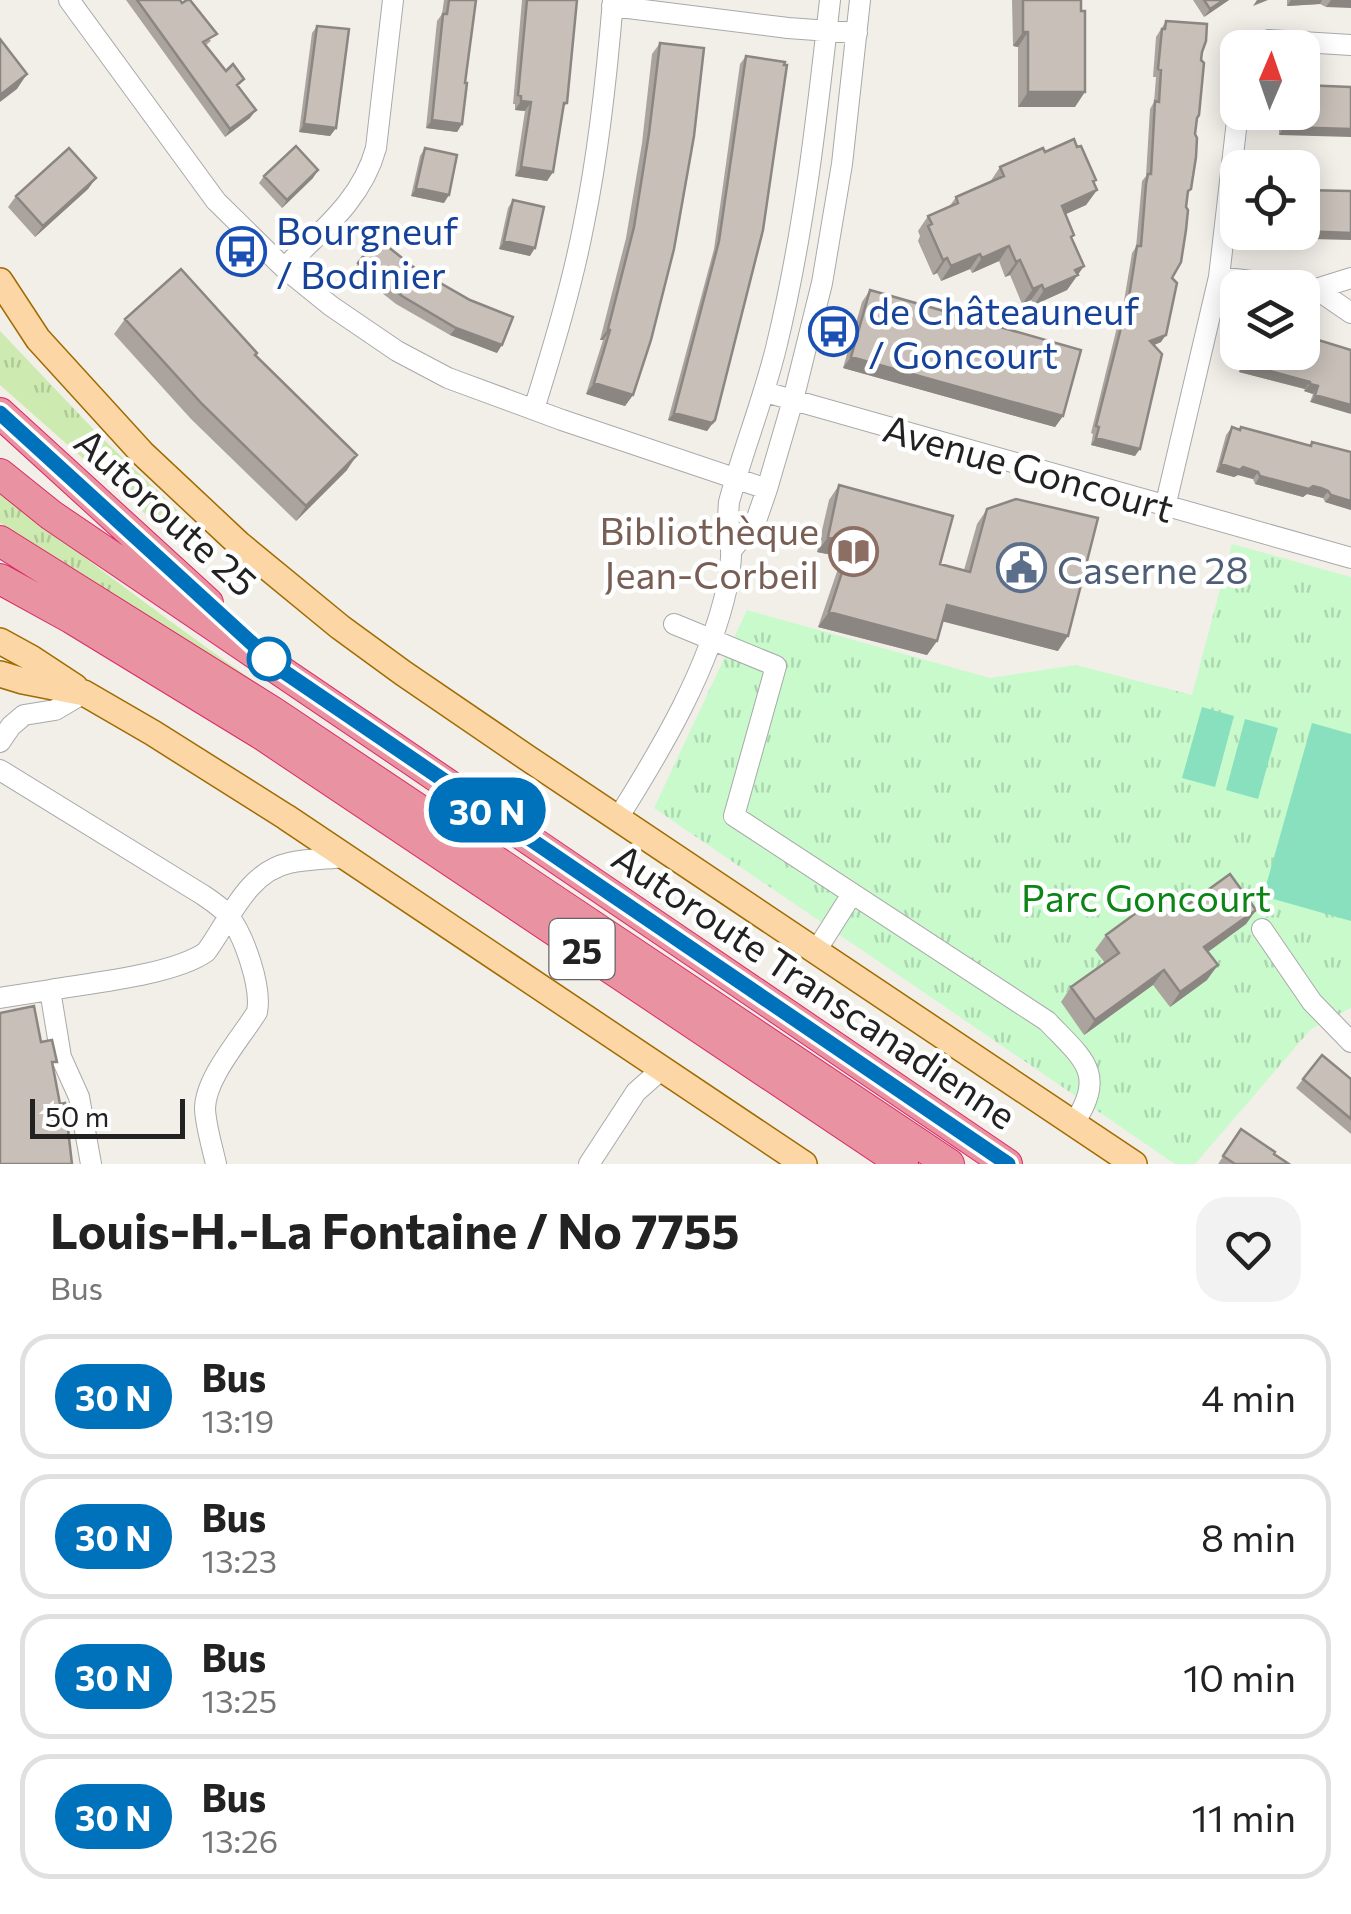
<!DOCTYPE html>
<html lang="en">
<head>
<meta charset="utf-8">
<style>
	:root { --surface:#fff; --page:#f2f2f2; --text:#222; --muted:#767676; --line:#e0e0e0 }
	body { margin:0; font-family:Commissioner,sans-serif; background:var(--page); color:var(--text); height:100vh; display:flex; flex-direction:column; font-size:38px; white-space:nowrap }
	* { box-sizing:border-box; margin:0 }
	p { font-size:32px; color:var(--muted) }
	.icon { flex:none; width:55px; height:55px; fill:none; stroke:currentColor; stroke-width:2; stroke-linecap:round; stroke-linejoin:round }
	.map { position:relative; height:1164px; overflow:hidden }
	.panel { display:flex; flex-direction:column; background:var(--surface); flex:1 }
	.panel>* { flex:none }
	.badge { padding:0 20px; border-radius:32px; font-size:35px; line-height:65px }
	.needle { width:65px; rotate:2deg }
	.buttons { position:absolute; left:1220px; top:30px; display:grid; gap:20px }
	.buttons a { display:grid; place-items:center; width:100px; height:100px; border-radius:20px; background:var(--surface); box-shadow:0 5px 25px #0003; font-size:50px }
	.scale { position:absolute; left:30px; bottom:25px; width:155px; box-sizing:border-box; padding-left:10px; border:5px solid #222; border-top:0; font-size:28px; line-height:35px; white-space:nowrap; color:#222; -webkit-text-stroke:8px #fff; paint-order:stroke }
	.map>.badge { position:absolute; translate:-50% -50%; box-shadow:0 0 0 5px #fff }
	.round { display:grid; place-items:center; flex:none; width:105px; height:105px; border-radius:30px; background:var(--page) }
	.head { display:flex; align-items:center; justify-content:space-between; height:170px; padding:0 50px }
	h1 { font-size:48px; font-weight:700; line-height:75px }
	ul { padding:0; list-style:none }
	li { display:flex; align-items:center; gap:30px; height:125px; margin:0 20px 15px; padding:0 30px; border:5px solid var(--line); border-radius:30px }
	li div { flex:1 }
	li b { display:block; font-size:38px }
	li em { font-style:normal }
	li .badge { min-width:110px; font-weight:700; text-align:center }
	.map>svg:first-child { display:block }
	.grass { fill:url(#grass-tufts) }
	.park { fill:url(#park-tufts) }
	.pitch { fill:#88e0be }
	.lines { fill:none; stroke-linecap:round; stroke-linejoin:round }
	.minor-casing { stroke:#a9a9a9; stroke-width:22 }
	.major-casing { stroke:#a06b00; stroke-width:28 }
	.highway-casing { stroke:#dc2a67; stroke-width:32 }
	.minor { stroke:#fff; stroke-width:20 }
	.major { stroke:#fcd6a4; stroke-width:25 }
	.highway { stroke:#e892a2; stroke-width:30 }
	.wall { fill:#aba49e }
	.shaded-wall { fill:#8b8681 }
	.building { fill:#c7bfb8; stroke:#8b8681; stroke-width:2.5 }
	.line-casing { stroke:#fff; stroke-width:22 }
	.line { stroke:#0072bc; stroke-width:15 }
	.stop-dot { fill:#fff; stroke:#0072bc; stroke-width:5 }
	.labels { text-anchor:middle; dominant-baseline:central; stroke-width:9; stroke-linejoin:round; paint-order:stroke }
	.shield { fill:#fff; stroke:#646464; stroke-width:2.5 }
	.shield-label { font-size:35px; font-weight:bold; fill:#222 }
	.transit-label { font-size:38px; fill:#164399; stroke:#fff; text-anchor:start }
	.street-label { font-size:38px; fill:#222; stroke:#fff }
	.education-label { font-size:38px; fill:#785e54; stroke:#fff; text-anchor:end }
	.service-label { font-size:38px; fill:#4e5e75; stroke:#fff; text-anchor:start }
	.park-label { font-size:38px; fill:#0c8416; stroke:#fff }
</style>
</head>
<body>
<div class="map">
<svg width="1351" height="1164" viewBox="0 0 1351 1164">
	<defs>
		<pattern id="grass-tufts" width="24" height="20" patternUnits="userSpaceOnUse" patternTransform="scale(2.5)"><rect width="24" height="20" fill="#cdebb0"/><path d="M3 7l-1-3M5 7V3M7 7l1-3M15 17l-1-3M17 17v-4M19 17l1-3" fill="none" stroke="#b0c997"/></pattern>
		<pattern id="park-tufts" width="24" height="20" patternUnits="userSpaceOnUse" patternTransform="scale(2.5)"><rect width="24" height="20" fill="#c8facc"/><path d="M3 7l-1-3M5 7V3M7 7l1-3M15 17l-1-3M17 17v-4M19 17l1-3" fill="none" stroke="#acd6af"/></pattern>
	</defs>
	<rect width="100%" height="100%" fill="#f2efe9"/>
	<path class="grass" d="M0,331L98,434L199,531L183,547L0,385Z
		M0,492C93,565 187,635 284,702L0,523Z"/>
	<path class="park" d="M1232,544L1351,577V1008L1311,1029L1195,1164H1175L654,808L747,610L990,678L1076,665L1192,695Z"/>
	<path class="pitch" d="M1202,707L1234,716L1215,787L1182,778Z
		M1245,719L1278,728L1258,799L1226,790Z
		M1312,723L1351,734V921L1263,896Z"/>
	<g class="lines">
		<defs>
			<path id="minor" d="M69,0L216,201L284,268L331,306L397,351L448,378L562,420L767,489
				M612,6L788,28L857,33
				M1255,48L1269,40L1351,45
				M284,268C321,231 362,200 376,148L393,0
				M1219,277L1316,289L1351,278
				M1316,289L1351,313
				M765,392L1351,558
				M534,409C553,348 572,286 584,223C599,150 607,74 613,0
				M1165,507L1219,277L1238,112
				M731,551L757,518L767,489L793,400L822,283L842,164L860,0
				M674,624L776,666L734,816L1047,1021C1083,1059 1107,1073 1074,1123
				M0,742L11,726L24,715L55,710L84,693
				M0,770L203,895C212,901 221,907 228,915C244,935 262,987 257,1012C241,1038 205,1078 205,1109C206,1127 212,1146 216,1164
				M618,818C662,748 709,669 727,587C729,575 732,560 731,548C730,532 727,519 729,502C743,450 763,401 776,348C804,233 817,117 830,0
				M1262,929L1312,1002L1351,1042
				M816,951L852,894
				M0,998L50,990
				M91,1164L79,1097L61,1057L50,990C91,983 173,975 206,952C229,921 247,872 289,863C307,859 326,859 344,857
				M589,1164L636,1092L662,1069"/>
			<path id="major" d="M0,281L38,339L142,453L239,544L340,627L403,673L526,757L1134,1164
				M0,641L31,658L75,687
				M0,674L23,681L84,693L153,733L286,817L804,1164"/>
			<path id="highway" d="M0,413L208,603
				M0,474L51,515L1007,1164
				M0,541L273,712L949,1164
				M0,579L71,618L261,734L903,1164"/>
		</defs>
		<use href="#minor" class="minor-casing"/>
		<use href="#major" class="major-casing"/>
		<use href="#highway" class="highway-casing"/>
		<use href="#minor" class="minor"/>
		<use href="#major" class="major"/>
		<use href="#highway" class="highway"/>
	</g>
	<path class="wall" d="M126,0H180L211,41L206,45L238,87L250,118L225,137Z
		M444,0H476L465,83L462,124L457,132L426,128L437,21L442,14Z
		M522,0H577L567,103L563,108L553,172L547,181L515,176L525,111L515,110V104H513Z
		M1012,0H1081L1075,107H1018V47L1013,46Z
		M1193,0H1229L1204,17Z
		M1287,0H1351L1326,7L1320,4L1287,6Z
		M1166,21L1202,52L1191,189L1187,194L1161,342L1154,345L1135,456L1091,445L1093,434L1091,433L1118,323L1121,319L1132,253L1136,247L1142,181L1146,176L1150,109L1154,102L1156,77H1153L1156,37Z
		M317,26L336,128L330,136L299,132L312,33Z
		M660,43L633,395L625,406L586,394L603,340H600L626,238L642,143L652,54Z
		M746,56L715,420L707,431L668,420L714,249L740,64Z
		M1351,87L1279,135V112H1302Z
		M425,148L444,203L411,196L420,156Z
		M1045,152L1096,180L1094,183L1097,190L1086,205L1065,214L1072,239L1084,266L1067,290L1034,305L1031,300L1022,304L1010,275L1005,277L999,261L972,273L970,269L941,281L937,273L933,275L918,241L920,236L918,231L928,216L949,207L956,197L990,182L1000,167Z
		M264,176L313,178L282,208L259,183Z
		M96,178L88,189L35,237L8,207L16,196Z
		M513,200L530,256L499,249L508,208Z
		M377,238L497,353L450,335L396,304L353,270Z
		M870,290L1063,416L1055,427L843,368L862,302Z
		M125,319L256,355L347,470L296,521L191,419L114,334Z
		M1351,350L1310,402L1313,394L1304,391L1305,389L1239,372L1244,352H1302Z
		M1232,427L1239,429L1241,427L1310,445L1312,442L1351,510L1325,502L1323,498L1307,494L1303,497L1255,484L1253,479L1238,475L1234,477L1216,472L1226,435Z
		M839,485L940,564L964,570L977,524L987,509L1058,651L943,621L937,641L927,655L818,627L842,557L817,552L829,500Z
		M1256,910L1246,924L1208,952L1207,980L1170,1007L1153,985L1084,1035L1061,1002L1071,987L1105,963L1095,950L1106,935L1176,913Z
		M1303,1079H1351V1134L1296,1088Z
		M1241,1129L1274,1154L1289,1164H1218Z"/>
	<path class="shaded-wall" d="M1224,0H1229L1204,17L1210,9Z
		M1257,0H1268L1253,6Z
		M1291,0H1322L1320,4L1287,6Z
		M1331,0H1351V8L1326,7Z
		M1023,32H1028L1018,47L1013,46Z
		M27,74L17,89L0,102V95Z
		M1028,92H1085L1075,107H1018Z
		M521,101L531,102L525,111L515,110Z
		M256,110L250,118L225,137L230,129Z
		M432,120L462,124L457,132L426,128Z
		M304,124L336,128L330,136L299,132Z
		M1284,127L1351,129V137L1279,135Z
		M521,167L553,172L547,181L515,176Z
		M318,170L313,178L282,208L287,200Z
		M96,178L88,189L35,237L43,226Z
		M416,188L449,195L444,203L411,196Z
		M1097,190L1086,205L1051,221L1062,206Z
		M1302,231L1351,233V240L1267,238L1270,232H1302Z
		M504,241L535,248L530,256L499,249Z
		M1009,246L999,261L972,273L982,258Z
		M980,254L970,269L941,281L951,266Z
		M947,258L937,273L933,275L943,260Z
		M1020,260L1010,275L1005,277L1016,262Z
		M1084,266L1067,290L1034,305L1044,290Z
		M1042,285L1031,300L1022,304L1033,289Z
		M456,328L502,345L497,353L450,335Z
		M608,329L610,330L603,340H600Z
		M1166,335L1161,342L1145,349L1150,341Z
		M851,357L1063,416L1055,427L843,368Z
		M1245,364L1310,382L1305,389L1239,372Z
		M594,383L633,395L625,406L586,394Z
		M1310,384L1318,386L1313,394L1304,391Z
		M1315,395L1351,405V414L1310,402Z
		M674,413L715,420L707,431L668,420Z
		M1096,438L1140,449L1135,456L1091,445Z
		M357,455L347,470L296,521L306,506Z
		M1221,464L1243,467L1258,472L1253,479L1238,475L1234,477L1216,472Z
		M1260,476L1313,486L1328,491L1323,498L1307,494L1303,497L1255,484Z
		M1331,495L1351,501V510L1325,502Z
		M828,537L852,542L842,557L817,552Z
		M947,605L1068,636L1058,651L937,620Z
		M829,612L937,641L927,655L818,627Z
		M1256,910L1246,924L1194,962L1204,947Z
		M1218,965L1207,980L1170,1007L1180,992Z
		M1164,970L1153,985L1084,1035L1095,1020Z"/>
	<path class="building" d="M137,0H180L182,3L187,0H190L217,34L203,42L226,71L233,64L244,79L237,85L256,110L230,129Z
		M449,0H476L465,83H467L462,124L432,120L443,14H447Z
		M527,0H577L567,103H564L553,172L521,167L531,102L521,101V96L518,95Z
		M1023,0H1081V11H1085V92H1028V32H1023Z
		M1204,0H1224L1210,9Z
		M1166,21L1207,24L1206,41L1202,52L1201,60L1204,63L1199,115L1197,118L1195,134L1197,138L1196,157L1191,189L1188,191L1186,207L1188,210L1186,230L1181,262L1172,278L1177,283L1166,335L1150,341L1162,354L1140,449L1096,438L1099,427L1096,426L1124,316H1126L1137,246H1141L1146,184L1148,174H1151L1155,101L1159,102L1161,70L1158,69L1162,29H1165Z
		M317,26L349,29L336,128L304,124Z
		M0,39L27,74L0,95Z
		M660,43L704,48L694,136L674,249L651,340L633,395L594,383L610,330L608,329L634,227L649,133Z
		M746,56L785,62L784,65H787L763,230L715,420L712,423L674,413L719,241Z
		M1302,85L1351,87V129L1284,127V112H1302Z
		M1074,139L1077,147L1081,146L1096,180L1093,181L1097,190L1062,206L1074,235L1071,237L1084,266L1075,270L1078,275L1044,290L1042,285L1033,289L1020,260L1016,262L1009,246L982,258L980,254L951,266L947,258L943,260L928,226L932,224L928,216L958,203L956,197L1004,176L1000,167L1043,148L1045,152Z
		M296,146L318,170L287,200L264,176Z
		M69,148L96,178L43,226L16,196Z
		M425,148L457,155L449,195L416,188Z
		M1302,190L1351,191V233L1302,231Z
		M513,200L544,207L535,248L504,241Z
		M377,238L416,269L470,300L513,317L502,345L456,328L402,296L358,263Z
		M181,269L257,353L255,355L357,455L306,506L202,404L125,319Z
		M870,290L1081,350L1063,416L851,357Z
		M1302,335L1351,350V405L1315,395L1318,386L1310,384V382L1245,364L1248,352H1302Z
		M1232,427L1240,430L1241,427L1311,446L1312,442L1351,452V501L1331,495L1328,491L1321,488L1313,486L1309,489L1260,476L1258,472L1243,467L1240,470L1221,464Z
		M839,485L953,516L940,564L970,572L987,509L1016,499L1098,518L1068,636L947,605L937,641L829,612L852,542L828,537Z
		M1230,874L1256,910L1204,947L1218,965L1180,992L1164,970L1095,1020L1071,987L1119,953L1106,935L1162,894L1176,913Z
		M34,1006L41,1042L52,1040L57,1062H52L60,1104L65,1103L72,1164H0V1013Z
		M1322,1055L1351,1079V1119L1303,1079Z
		M1241,1129L1275,1152L1274,1154L1289,1164H1235L1223,1156Z"/>
	<g class="lines">
		<defs>
			<path id="line" d="M0,413L280,669L1008,1164"/>
		</defs>
		<use href="#line" class="line-casing"/>
		<use href="#line" class="line"/>
	</g>
	<defs>
		<symbol id="bus-ring" viewBox="-11 -11 22 22"><circle r="9.5" fill="#fff" stroke="#1a4fb4" stroke-width="1.5"/><path d="M-5-6H5V4H4V6H2V4H-2V6H-4V4H-5ZM-3.5-4V0h7V-4ZM-3.5 1.2v1.5H-2V1.2ZM2 1.2v1.5H3.5V1.2Z" fill="#1a4fb4"/></symbol>
		<symbol id="library-ring" viewBox="-11 -11 22 22"><circle r="9.5" fill="#fff" stroke="#8d6e63" stroke-width="1.5"/><path d="M-6-4Q-3-5.5-.7-3.5V5Q-3 3-6 4ZM6-4Q3-5.5 .7-3.5V5Q3 3 6 4Z" fill="#8d6e63"/></symbol>
		<symbol id="civic-ring" viewBox="-11 -11 22 22"><circle r="9.5" fill="#fff" stroke="#5c6f8a" stroke-width="1.5"/><path d="M-.6-6.5H3V-4.5H.6V-3L4-1V1h2V6H-6V1h2V-1L-.6-3ZM-1.2 2.5V6h2.4V2.5Z" fill="#5c6f8a"/></symbol>
	</defs>
	<g fill-rule="evenodd">
		<use href="#bus-ring" x="214" y="224" width="55" height="55"/>
		<use href="#bus-ring" x="806" y="304" width="55" height="55"/>
		<use href="#library-ring" x="826" y="524" width="55" height="55"/>
		<use href="#civic-ring" x="994" y="540" width="55" height="55"/>
	</g>
	<circle class="stop-dot" cx="269" cy="659" r="20"/>
	<g class="labels">
		<rect class="shield" x="549.5" y="919" width="65" height="60" rx="8"/>
		<g class="shield-label">
			<text x="582" y="949">25</text>
		</g>
		<g class="transit-label">
			<text x="276" y="229">Bourgneuf<tspan x="276" dy="44">/ Bodinier</tspan></text>
			<text x="868" y="309">de Châteauneuf<tspan x="868" dy="44">/ Goncourt</tspan></text>
		</g>
		<g class="street-label">
			<text transform="translate(1029 467) rotate(16)">Avenue Goncourt</text>
			<text transform="translate(167 511) rotate(42)">Autoroute 25</text>
			<text transform="translate(815 985) rotate(34)">Autoroute Transcanadienne</text>
		</g>
		<g class="education-label">
			<text x="819" y="529">Bibliothèque<tspan x="819" dy="44">Jean-Corbeil</tspan></text>
		</g>
		<g class="service-label">
			<text x="1057" y="568">Caserne 28</text>
		</g>
		<g class="park-label">
			<text x="1146" y="896">Parc Goncourt</text>
		</g>
	</g>
</svg>
<div class="buttons">
<a><svg class="needle" viewBox="-14 -14 28 28"><path d="M0-13l5 13h-10z" fill="#e53935"/><path d="M0 13l5-13h-10z" fill="#767676"/></svg></a>
<a><svg class="icon" aria-label="locate" viewBox="0 0 24 24"><circle cx="12" cy="12" r="6"/><path d="M12 2v4M12 18v4M2 12h4M18 12h4"/></svg></a>
<a><svg class="icon" aria-label="layers" viewBox="0 0 24 24"><path d="M12 4l9 5-9 5-9-5zM3 14l9 5 9-5"/></svg></a>
</div>
<div class="scale">50 m</div>
<b class="badge" style="left:487px;top:810px;background:#0072bc;color:#fff">30 N</b>
</div>
<section class="panel">
<div class="head"><div><h1>Louis-H.-La Fontaine / No 7755</h1><p>Bus</p></div><a class="round"><svg class="icon" aria-label="heart" viewBox="0 0 24 24"><path d="M12 20l-8-8c-3-5 5-10 8-4 3-6 11-1 8 4z"/></svg></a></div>
<ul>
<li><span class="badge" style="background:#0072bc;color:#fff">30 N</span><div><b>Bus</b><p>13:19</p></div><em>4 min</em></li>
<li><span class="badge" style="background:#0072bc;color:#fff">30 N</span><div><b>Bus</b><p>13:23</p></div><em>8 min</em></li>
<li><span class="badge" style="background:#0072bc;color:#fff">30 N</span><div><b>Bus</b><p>13:25</p></div><em>10 min</em></li>
<li><span class="badge" style="background:#0072bc;color:#fff">30 N</span><div><b>Bus</b><p>13:26</p></div><em>11 min</em></li>
</ul>
</section>
</body>
</html>
